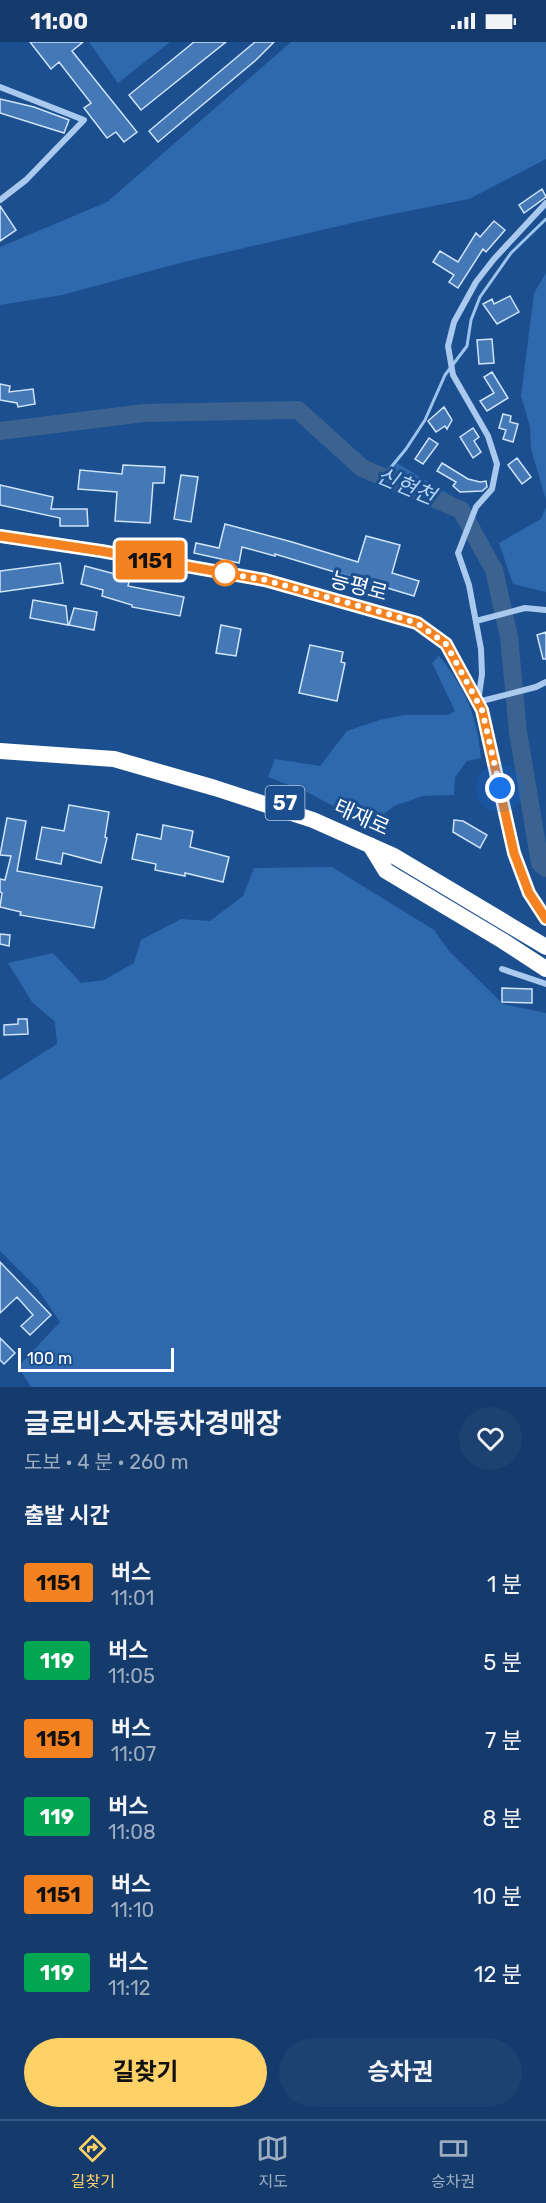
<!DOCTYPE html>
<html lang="ko">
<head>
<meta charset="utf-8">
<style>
	:root { --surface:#143b6b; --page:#1d4271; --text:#f1f3f6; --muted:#9dadc1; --line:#33557e; --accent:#ffd166 }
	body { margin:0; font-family:Rubik,"Noto Sans KR",sans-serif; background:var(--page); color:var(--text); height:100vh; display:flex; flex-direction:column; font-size:22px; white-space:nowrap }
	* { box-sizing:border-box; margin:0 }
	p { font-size:20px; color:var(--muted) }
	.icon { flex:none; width:33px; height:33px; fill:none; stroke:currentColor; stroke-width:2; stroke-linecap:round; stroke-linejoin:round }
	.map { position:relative; height:1345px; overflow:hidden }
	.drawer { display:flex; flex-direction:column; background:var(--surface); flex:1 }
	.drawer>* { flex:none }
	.badge { padding:0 12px; border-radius:4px; font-size:21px; line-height:39px }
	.scale { position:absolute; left:18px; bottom:15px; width:156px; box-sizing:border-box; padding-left:6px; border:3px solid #fff; border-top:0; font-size:16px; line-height:21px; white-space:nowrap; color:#fff; -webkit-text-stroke:4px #1b4f8f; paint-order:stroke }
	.you { position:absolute; width:30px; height:30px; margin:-15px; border:4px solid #fff; border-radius:50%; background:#1a73e8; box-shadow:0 0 0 9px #1a73e833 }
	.map>.badge { position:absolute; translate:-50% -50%; box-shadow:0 0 0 3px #fff }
	h2 { padding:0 24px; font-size:22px; line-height:54px }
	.round { display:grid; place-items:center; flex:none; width:63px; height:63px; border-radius:32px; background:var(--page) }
	.summary { display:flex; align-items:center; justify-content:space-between; height:102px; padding:0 24px }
	h1 { font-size:28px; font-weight:700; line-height:45px }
	.cta { display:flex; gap:12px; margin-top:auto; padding:12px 24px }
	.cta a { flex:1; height:69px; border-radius:36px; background:var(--accent); color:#111; font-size:24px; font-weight:700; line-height:69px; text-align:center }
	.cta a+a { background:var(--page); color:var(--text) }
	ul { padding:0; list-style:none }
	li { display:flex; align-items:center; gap:18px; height:78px; padding:0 24px }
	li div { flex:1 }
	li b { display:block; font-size:22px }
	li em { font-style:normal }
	li .badge { min-width:66px; font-weight:700; text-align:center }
	.status { display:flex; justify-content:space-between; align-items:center; height:42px; padding:0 30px; background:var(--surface); direction:ltr }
	.status svg { height:16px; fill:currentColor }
	.menu { display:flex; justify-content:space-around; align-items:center; height:84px; border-top:2px solid var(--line); background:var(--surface); font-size:16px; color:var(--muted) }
	.menu a { display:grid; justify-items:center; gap:3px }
	.menu .active { color:var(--accent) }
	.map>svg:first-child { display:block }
	.green { fill:#2e69ad }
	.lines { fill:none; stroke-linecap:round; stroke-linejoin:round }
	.stream { stroke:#9cc4f0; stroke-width:3 }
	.river { stroke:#3c6290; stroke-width:18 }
	.building { fill:#4478b7; stroke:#cfe3fa; stroke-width:1.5 }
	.street { stroke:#a9c9ee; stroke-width:6 }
	.secondary { stroke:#d6e6fa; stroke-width:12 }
	.highway { stroke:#fff; stroke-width:16 }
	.line-casing { stroke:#fff; stroke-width:14 }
	.line { stroke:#f58220; stroke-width:9 }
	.walk { stroke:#fff; stroke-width:6; stroke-dasharray:0 10.8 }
	.stop-dot { fill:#fff; stroke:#f58220; stroke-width:3 }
	.labels { text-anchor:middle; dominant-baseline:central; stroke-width:6; stroke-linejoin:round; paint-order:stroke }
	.shield { fill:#1b4f8f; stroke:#bbcadd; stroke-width:1.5 }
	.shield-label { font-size:20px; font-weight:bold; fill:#fff }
	.street-label { font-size:21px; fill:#fff; stroke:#1b4f8f }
	.water-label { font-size:22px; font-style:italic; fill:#b5d3f5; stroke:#1b4f8f }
</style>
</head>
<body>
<div class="status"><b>11:00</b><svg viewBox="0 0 49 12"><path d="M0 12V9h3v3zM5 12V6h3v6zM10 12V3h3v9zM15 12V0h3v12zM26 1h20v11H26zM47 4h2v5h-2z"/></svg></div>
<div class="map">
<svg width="546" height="1345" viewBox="0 0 546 1345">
	<rect width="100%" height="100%" fill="#1b4f8f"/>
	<path class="green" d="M89,0H170L118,41Z
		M291,0H546V117L469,157L378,175L180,221L62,253L0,263V205L107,160Z
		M546,231V458L531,407L530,385L521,354L534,251Z
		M397,421L468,464L466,469L386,434Z
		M546,465V550L513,542L499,501L541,477Z
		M439,614C466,647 477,674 481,716L467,719L455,735L454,753L423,754L394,764L370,784L307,750L268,735L275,717L320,724L347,689L379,678L404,673H448L455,669L432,621Z
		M332,825L434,888L449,909L503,962L546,971V1345H31L18,1325L60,1280L37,1246L0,1209V1038L57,1002L55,980L32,960L8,921L53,911L81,941L104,938L134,921L141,898L181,877L210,879L243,854L254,826Z"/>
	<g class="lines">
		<path class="stream" d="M383,435L406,407L425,378L445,333L467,304L471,278L480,255L511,211L546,177"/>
		<path class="river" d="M0,389L144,371L298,368L362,426L461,468L494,528L509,595L518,690L540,821L546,826"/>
	</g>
	<path class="building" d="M30,0H83L72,9L137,90L124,100L116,90L107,96L84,66L91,61L59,20L51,27Z
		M194,0H226L141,68L129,53Z
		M255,0H274L256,18L158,100L149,89Z
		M0,57L34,65L69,78L64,91L0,71Z
		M542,147L546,155L524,171L519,163Z
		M0,164L16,188L0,199Z
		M494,179L505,188L486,210L483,207L458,246L449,240L454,233L433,220L440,209L458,220L476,191L480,195Z
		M510,254L519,270L497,282L483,262L492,257L494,262Z
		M492,297L494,321L479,322L477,298Z
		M492,330L508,356L487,369L480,359L494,351L484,335Z
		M0,342L10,344L9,350L33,347L35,362L18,365L17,361L0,358Z
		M444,365L452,378L447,387L445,384L436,390L428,379Z
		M503,372L511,374L510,380L518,382L513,400L503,397L506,388L499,386Z
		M473,386L479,395L474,399L481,410L473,416L460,395Z
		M429,396L438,402L423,422L415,417Z
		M517,416L531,435L522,442L508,423Z
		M442,421L468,437L480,440L486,439L487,445L482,449L460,450L453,444L456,440L437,429Z
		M123,423L165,425L164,441H153L150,481L115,479L117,450L78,447L80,428L122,432Z
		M181,433L198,435L191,480L174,477Z
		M0,443L53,455L51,467H87L88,484H60V476L0,463Z
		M225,482L292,500L358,520L366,494L400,503L392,531L419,539L414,554L275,512V514L242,505L239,521L194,511L196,501L219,506Z
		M60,521L63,541L0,550V529Z
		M85,524L130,536L128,544L184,555L180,574L132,565V563L102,554L103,548L81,542Z
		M33,558L66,564L68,583L30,576Z
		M74,566L97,570L94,588L69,583Z
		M221,583L241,587L236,614L216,611Z
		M546,590V617H543L537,593Z
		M310,603L343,610L341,620L345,621L337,659L299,651Z
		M69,763L109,770L105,795L107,796L101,821L63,811L61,822L36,817L42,785L64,789Z
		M7,776L26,779L17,829L102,845L94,886L20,873L21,870L0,865L2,851L0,850V837L5,838L11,814L0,813Z
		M454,778L463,779L487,793L480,806L453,790Z
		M163,783L193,789L190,805L229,815L223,840L185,831V834L155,828L156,822L132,817L137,792L161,797Z
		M0,892L10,893L9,904L0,902Z
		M502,946L532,947V961L502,960Z
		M18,977H27L28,992L4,993V983L18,982Z
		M0,1220L51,1273L30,1293L21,1284L33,1273L17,1255L0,1271Z
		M0,1296L15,1311L4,1322L0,1318Z"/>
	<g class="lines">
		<path class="street" d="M0,45L84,78L26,138L0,158
			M546,161L494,217L476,240L454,280L448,304L453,333L488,394L497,422L492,447L476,465L458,511L469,543L481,607L482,632L478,660L536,645L546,640
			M476,579L525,566L546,568
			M502,927L546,942"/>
		<path class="secondary" d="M0,494L101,509L265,538L417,581L446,602L482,668L514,811L529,851L546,877"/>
		<path class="highway" d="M0,709L114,717L215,746L313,778L394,814L546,905
			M370,803L386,829L503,899L546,927"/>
	</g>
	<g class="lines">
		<defs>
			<path id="line" d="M0,494L101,509L265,538L417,581L446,602L482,668L514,811L529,851L546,877"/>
		</defs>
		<use href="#line" class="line-casing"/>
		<use href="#line" class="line"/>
		<path class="walk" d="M225,531L218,530L265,538L388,572L417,581L446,602L482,668L500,746"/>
	</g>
	<circle class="stop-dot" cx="225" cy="531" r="12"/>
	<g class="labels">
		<rect class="shield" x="265.5" y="744" width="39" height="34" rx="4.5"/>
		<g class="shield-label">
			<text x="285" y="761">57</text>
		</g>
		<g class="street-label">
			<text transform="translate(359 544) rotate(15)">능평로</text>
			<text transform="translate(362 775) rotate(24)">태재로</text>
		</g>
		<g class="water-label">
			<text transform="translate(406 444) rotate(23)">신현천</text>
		</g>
	</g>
</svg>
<div class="scale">100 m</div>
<div class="you" style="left:500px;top:746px"></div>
<b class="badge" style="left:150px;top:518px;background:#f58220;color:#111">1151</b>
</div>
<section class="drawer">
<div class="summary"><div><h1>글로비스자동차경매장</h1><p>도보 · 4 분 · 260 m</p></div><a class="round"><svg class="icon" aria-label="heart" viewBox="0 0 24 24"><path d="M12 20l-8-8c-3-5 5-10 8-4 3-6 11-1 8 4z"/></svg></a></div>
<h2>출발 시간</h2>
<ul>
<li><span class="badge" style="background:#f58220;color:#111">1151</span><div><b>버스</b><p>11:01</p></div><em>1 분</em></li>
<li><span class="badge" style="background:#00a651;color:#fff">119</span><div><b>버스</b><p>11:05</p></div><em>5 분</em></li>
<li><span class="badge" style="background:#f58220;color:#111">1151</span><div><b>버스</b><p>11:07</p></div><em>7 분</em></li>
<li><span class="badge" style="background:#00a651;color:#fff">119</span><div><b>버스</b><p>11:08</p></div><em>8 분</em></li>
<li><span class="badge" style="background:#f58220;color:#111">1151</span><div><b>버스</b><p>11:10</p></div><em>10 분</em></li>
<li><span class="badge" style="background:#00a651;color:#fff">119</span><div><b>버스</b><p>11:12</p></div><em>12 분</em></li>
</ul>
<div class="cta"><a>길찾기</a><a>승차권</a></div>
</section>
<nav class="menu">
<a class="active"><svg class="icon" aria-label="directions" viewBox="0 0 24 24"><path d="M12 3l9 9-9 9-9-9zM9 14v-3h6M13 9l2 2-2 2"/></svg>길찾기</a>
<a><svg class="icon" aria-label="map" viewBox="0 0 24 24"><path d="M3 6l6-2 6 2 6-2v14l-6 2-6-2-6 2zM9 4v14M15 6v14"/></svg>지도</a>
<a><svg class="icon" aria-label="tickets" viewBox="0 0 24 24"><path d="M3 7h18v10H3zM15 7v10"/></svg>승차권</a>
</nav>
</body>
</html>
